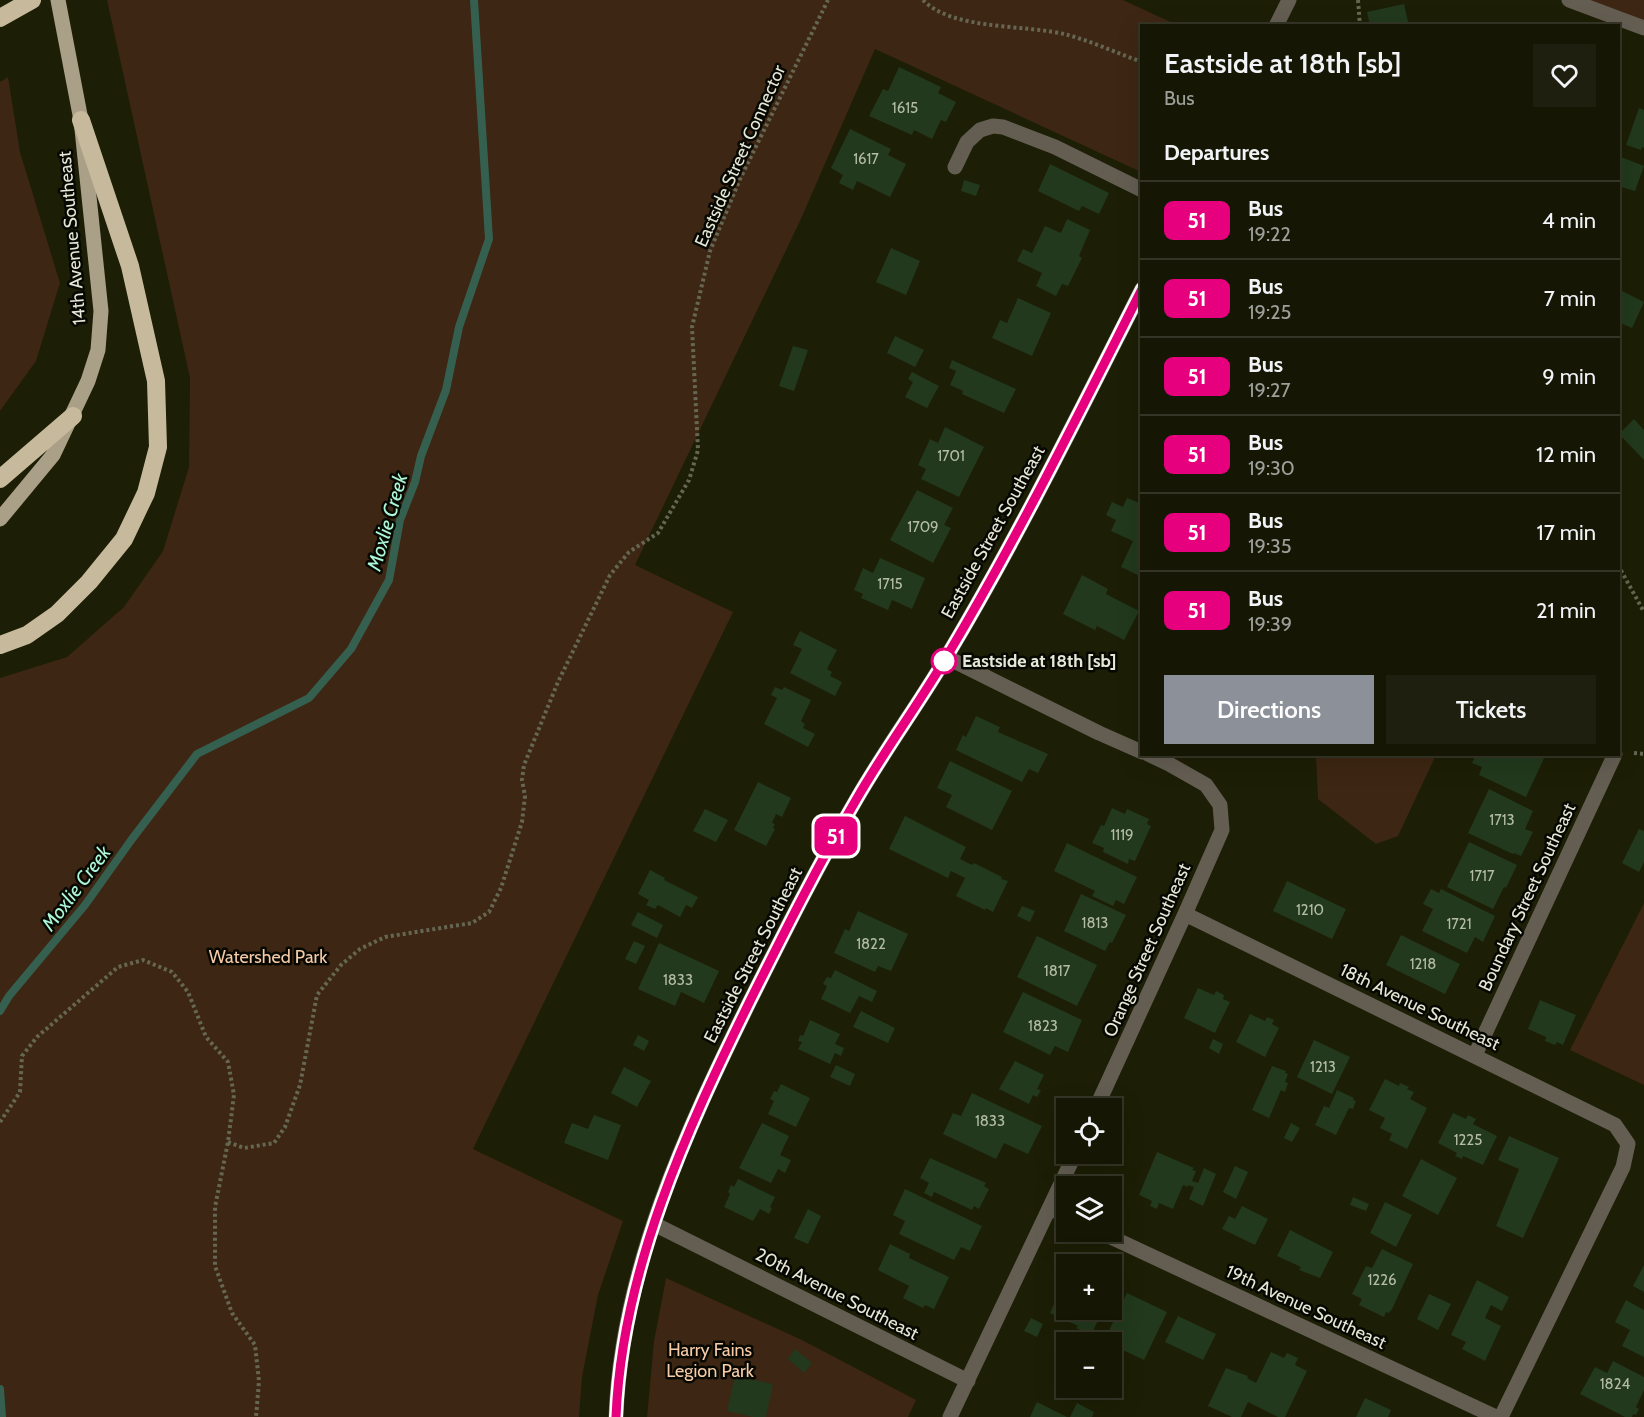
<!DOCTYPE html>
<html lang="en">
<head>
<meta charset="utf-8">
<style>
	:root { --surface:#151604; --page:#1e1f0e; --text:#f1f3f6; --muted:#9d9f9a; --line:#343526; --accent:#8c9099 }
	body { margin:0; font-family:Cabin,sans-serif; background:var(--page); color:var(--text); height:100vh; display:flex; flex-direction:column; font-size:22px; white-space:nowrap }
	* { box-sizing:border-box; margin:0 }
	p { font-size:20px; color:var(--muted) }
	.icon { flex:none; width:33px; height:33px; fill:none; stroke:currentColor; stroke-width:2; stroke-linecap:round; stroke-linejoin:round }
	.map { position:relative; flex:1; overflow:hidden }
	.side { position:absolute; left:1140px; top:24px; width:480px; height:732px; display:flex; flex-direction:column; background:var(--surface); border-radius:0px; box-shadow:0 6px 24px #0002,0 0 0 2px var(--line) }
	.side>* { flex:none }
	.badge { padding:0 12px; border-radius:9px; font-size:21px; line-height:39px }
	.controls { position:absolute; left:1056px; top:1098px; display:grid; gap:12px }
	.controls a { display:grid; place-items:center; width:66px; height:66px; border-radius:0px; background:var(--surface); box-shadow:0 6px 24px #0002,0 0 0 2px var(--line); font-size:30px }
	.map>.badge { position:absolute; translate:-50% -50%; box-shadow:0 0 0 3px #fff }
	h2 { padding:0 24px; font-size:22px; line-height:54px }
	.round { display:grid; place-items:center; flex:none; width:63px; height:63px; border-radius:0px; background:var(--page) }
	.overview { display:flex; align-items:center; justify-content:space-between; height:102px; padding:0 24px }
	h1 { font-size:28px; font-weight:600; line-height:45px }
	.button { display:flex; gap:12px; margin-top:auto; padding:12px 24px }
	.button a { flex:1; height:69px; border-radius:0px; background:var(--accent); color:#fff; font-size:24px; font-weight:600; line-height:69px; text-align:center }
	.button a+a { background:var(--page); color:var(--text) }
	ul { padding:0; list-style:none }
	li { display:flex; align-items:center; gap:18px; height:78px; padding:0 24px; border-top:2px solid var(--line) }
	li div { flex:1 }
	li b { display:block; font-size:22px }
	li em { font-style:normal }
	li .badge { min-width:66px; font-weight:700; text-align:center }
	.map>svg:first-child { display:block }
	.green { fill:#3d2613 }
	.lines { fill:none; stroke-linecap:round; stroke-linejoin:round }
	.stream { stroke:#35604f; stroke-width:8 }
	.building { fill:#22391d }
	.path { stroke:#656752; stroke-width:4; stroke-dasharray:3 3; stroke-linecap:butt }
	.minor { stroke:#635d52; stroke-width:15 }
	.major { stroke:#aa9f87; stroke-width:15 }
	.highway { stroke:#c7ba9c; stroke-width:18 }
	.line-casing { stroke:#fff; stroke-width:14 }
	.line { stroke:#e6007e; stroke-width:9 }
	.stop-dot { fill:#fff; stroke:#e6007e; stroke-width:3 }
	.labels { text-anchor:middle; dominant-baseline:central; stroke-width:5; stroke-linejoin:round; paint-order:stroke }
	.number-label { font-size:15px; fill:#b4bca8 }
	.street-label { font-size:18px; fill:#e5e7d7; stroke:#070801 }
	.stop-label { font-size:18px; font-weight:bold; fill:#e5e7d7; stroke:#070801; text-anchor:start }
	.park-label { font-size:18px; fill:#f7cba8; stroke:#070801 }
	.water-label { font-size:20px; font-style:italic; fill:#acf8d9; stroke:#070801 }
</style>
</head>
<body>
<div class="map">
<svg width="1644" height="1417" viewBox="0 0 1644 1417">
	<rect width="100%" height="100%" fill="#1c1e05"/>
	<path class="green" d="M107,0H1123L1177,25L1142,26L1141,172L875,49L800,221L635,565L733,612L473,1149L623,1221L598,1295L582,1377L579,1417H0V678L67,657L124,607L163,551L189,467L190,378Z
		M1572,0H1644V27Z
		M8,77L20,152L60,283L36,361L0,411V82Z
		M1316,755V754L1436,755L1398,836L1376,844L1318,799Z
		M1644,903V1085L1570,1050Z
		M666,1278L802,1340L916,1400L908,1417H647L654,1341Z"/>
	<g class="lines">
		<path class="stream" d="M0,1011L9,996L85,905L132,839L197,754L309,698L351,649L389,580L400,520L415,482L421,456L446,390L459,327L489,239L474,0
			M0,1389L2,1417"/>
	</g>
	<path class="building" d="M1404,4L1409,26H1370L1367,12Z
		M899,67L941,87L938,93L956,102L946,122L941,120L932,139L914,130L912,135L869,116L883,89L888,91Z
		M1639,108L1644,110V148L1642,147L1641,150L1626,145Z
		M850,129L891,149L888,155L906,164L890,197L857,181L853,190L839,183L843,175L831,168Z
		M1621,157L1644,166L1635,191L1618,186V164Z
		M1050,164L1109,193L1099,214L1082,206L1079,211L1038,191Z
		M964,180L980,185L976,196L961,191Z
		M1067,219L1090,230L1079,256L1082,258L1068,286L1062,284L1056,296L1036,286L1042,273L1017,261L1023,249L1032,253L1045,226L1061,233Z
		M891,248L920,261L906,295L876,282Z
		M1618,289L1644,302L1632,328L1618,322Z
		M1018,298L1051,313L1032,356L992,338L1000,320L1007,323Z
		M895,336L924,350L915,367L887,353Z
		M793,346L808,350L794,391L779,386Z
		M952,360L1016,389L1004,413L962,394L963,391L950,385L956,371L949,368Z
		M912,372L939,386L927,408L905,397L913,382L908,379Z
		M1634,419L1644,430V460L1619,434Z
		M945,427L984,447L959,497L921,479L926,469L918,465L930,439L938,443Z
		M917,490L953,508L944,525L951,528L933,563L890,540Z
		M1127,498L1142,504V577L1121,567L1133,541L1111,531L1116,520L1106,515L1112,502L1123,507Z
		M880,558L925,578L912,609L892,600L888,610L861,598L863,594L854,590L863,568L873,573Z
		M1082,575L1108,589L1106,594L1139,611L1124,640L1097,626L1095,630L1063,614Z
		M800,631L837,650L827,669L832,672L830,676L842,682L835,696L790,673L802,649L793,645Z
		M775,687L782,690L784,687L811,700L801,721L805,724L803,728L815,734L808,747L764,724L777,698L771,695Z
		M976,716L1000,727L998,732L1048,754L1038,773L1029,769L1022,782L956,750L963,735L966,737Z
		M1476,754H1546L1526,797L1479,775L1482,767L1472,763Z
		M950,761L1012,791L992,830L946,807L952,795L937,788Z
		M758,782L791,798L782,817L776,814L772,823L775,824L773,828L775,829L766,846L734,830Z
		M1489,789L1533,811L1525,829L1533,832L1521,856L1514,853L1513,854L1468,833Z
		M1112,808L1125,814L1127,809L1149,819L1147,824L1151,826L1135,861L1129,859L1128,864L1103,852L1104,848L1092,843L1101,825L1104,826Z
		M705,809L728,820L716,842L693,831Z
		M905,816L966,847L960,859L972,865L974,863L1002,877L1001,879L1008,881L993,912L986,908L985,910L956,896L965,878L951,871L948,878L889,849Z
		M1639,829L1644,831V862L1639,872L1622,863Z
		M1469,842L1517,865L1506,888L1504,887L1493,909L1447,887Z
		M1067,843L1137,877L1124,904L1116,900L1113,906L1092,896L1095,891L1054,871Z
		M650,870L665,878L664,880L698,897L692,908L686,905L680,917L658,905L655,909L646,905L649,900L638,894Z
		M1287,881L1346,909L1332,939L1273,911Z
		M1431,889L1439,893L1441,889L1495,916L1483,942L1475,937L1467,953L1422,931L1433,909L1423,904Z
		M1081,894L1126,915L1112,943L1110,942L1105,951L1064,931Z
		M1022,906L1035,911L1030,922L1017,916Z
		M858,911L908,934L891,971L878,966L875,972L834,953L845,929L849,931Z
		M638,912L663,925L657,938L631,925Z
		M1401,935L1460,964L1445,994L1386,965Z
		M1037,936L1097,965L1077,1006L1017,977Z
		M634,941L645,946L636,964L625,959Z
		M659,943L719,971L704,1003L681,992L675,1006L638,989Z
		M835,970L877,991L872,1002L859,996L850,1013L821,999L827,986L823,984L827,977L831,978Z
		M1198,988L1214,995L1216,991L1224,995L1223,999L1230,1002L1215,1033L1184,1018Z
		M1023,992L1082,1020L1068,1052L1055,1046L1050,1055L1003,1032Z
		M1540,1000L1576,1015L1563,1045L1557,1042L1555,1045L1545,1041L1546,1037L1528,1029Z
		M861,1011L895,1028L888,1043L853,1027Z
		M1250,1014L1265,1021L1267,1017L1274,1020L1272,1024L1279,1028L1265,1057L1236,1042Z
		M810,1020L840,1034L835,1044L844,1048L841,1056L835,1053L830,1064L798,1049L802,1042L798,1041L800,1035L803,1036Z
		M638,1035L649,1041L644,1051L633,1045Z
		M1213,1039L1223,1044L1219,1054L1209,1048Z
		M1314,1040L1350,1057L1332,1094L1297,1077Z
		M1015,1061L1044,1075L1037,1089L1041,1090L1037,1097L1033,1095L1029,1104L999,1089Z
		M836,1065L855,1074L850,1086L830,1077Z
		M1272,1066L1286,1071L1285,1073L1288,1074L1285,1082L1288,1083L1285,1092L1281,1090L1269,1118L1252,1110Z
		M624,1067L651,1081L637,1107L611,1093Z
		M1385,1079L1399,1086L1400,1083L1409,1087L1407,1089L1414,1092L1410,1099L1427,1108L1407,1149L1389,1140L1392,1134L1380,1128L1385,1118L1369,1110Z
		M781,1084L810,1098L796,1127L768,1114L774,1101L770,1099L774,1091L777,1092Z
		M1337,1090L1354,1098L1353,1100L1356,1101L1353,1109L1349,1108L1336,1135L1315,1125L1324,1106L1329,1108Z
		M972,1093L1042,1126L1028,1154L1004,1143L996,1159L943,1134L953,1113L961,1116Z
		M1453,1113L1466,1119L1468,1115L1476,1119L1473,1124L1497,1136L1483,1165L1463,1156L1462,1159L1455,1156L1457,1153L1438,1143Z
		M594,1115L621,1125L608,1160L564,1143L572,1123L588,1129Z
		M762,1123L789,1136L780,1155L791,1160L785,1173L778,1169L771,1183L739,1168Z
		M1291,1123L1300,1128L1292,1142L1284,1138Z
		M1509,1136L1559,1158L1523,1238L1496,1226L1519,1169L1498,1160Z
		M1157,1152L1194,1168L1192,1170L1196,1171L1192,1181L1198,1183L1204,1168L1216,1174L1203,1206L1189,1199L1194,1187L1188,1185V1187L1183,1185L1173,1209L1159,1203L1157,1209L1150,1206L1152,1201L1139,1195Z
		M930,1158L986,1183L984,1186L989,1189L979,1209L974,1206L972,1210L934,1192L932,1197L924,1193L929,1183L920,1178Z
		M1421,1159L1457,1178L1438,1215L1402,1196Z
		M1235,1166L1248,1172L1236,1199L1223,1192Z
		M738,1179L775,1197L770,1207L772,1208L769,1214L760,1209L753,1221L724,1207L730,1194L728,1192L731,1185L734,1187Z
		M905,1189L982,1226L970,1251L961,1247L954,1260L899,1234L905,1221L893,1215Z
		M1353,1197L1369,1204L1366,1211L1350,1205Z
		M1385,1202L1412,1215L1396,1247L1370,1233Z
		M1242,1206L1268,1219L1255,1245L1222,1229L1229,1216L1235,1219Z
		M808,1209L821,1216L808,1244L794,1238Z
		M1290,1230L1333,1252L1320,1278L1299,1270L1301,1267L1277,1256Z
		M890,1244L910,1254L909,1258L949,1277L934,1309L925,1305L923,1308L903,1298L909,1286L878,1270Z
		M1382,1249L1413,1264L1392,1309L1389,1313L1386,1312L1384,1317L1359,1305L1362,1299L1352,1294L1366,1266L1372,1268Z
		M1644,1265V1292L1633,1286Z
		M1066,1278V1310H1103L1091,1335L1076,1328L1078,1326L1050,1313Z
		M1477,1280L1509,1297L1502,1311L1491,1305L1485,1318L1501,1326L1485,1361L1462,1349L1466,1342L1451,1335Z
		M1127,1293L1167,1312L1144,1360L1112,1345V1342L1104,1341Z
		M1429,1294L1451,1304L1438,1330L1417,1319Z
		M1626,1300L1644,1310V1357L1622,1346L1630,1330L1615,1322Z
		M1178,1316L1216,1334L1203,1360L1165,1342Z
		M1031,1318L1043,1324L1037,1337L1024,1331Z
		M795,1349L812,1363L804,1373L788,1359Z
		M1271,1352L1284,1358L1287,1353L1298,1358L1295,1365L1307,1371L1285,1417H1278L1248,1402L1241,1417H1232L1208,1406L1226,1368L1248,1376L1247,1378L1256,1383Z
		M1613,1361L1644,1377V1390L1636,1407L1639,1409L1636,1415L1633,1414L1632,1417H1625L1580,1394L1595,1367L1607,1373Z
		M735,1376L773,1384L766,1417H753L727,1411Z
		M1365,1398L1391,1410L1388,1417H1356Z
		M1037,1402L1067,1417H1030Z
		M1077,1403L1094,1412L1092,1417H1070Z"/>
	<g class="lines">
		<path class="path" d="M923,0C953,31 1027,24 1068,35C1093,42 1117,53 1142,62
			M1358,0L1360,26
			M1618,565L1644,612
			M1634,753L1644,754
			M0,1122L20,1092L22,1056L37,1037L118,967L143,960L172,972L188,992L206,1037L228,1062L234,1095L228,1142L215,1207V1266L232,1313L255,1345L259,1381L256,1417
			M228,1142L244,1148L274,1143L285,1127L300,1085L317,995L341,965L360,949L385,937L472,923L489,912L501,888L522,822L525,796L522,780L524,765L558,682L610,575L629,552L658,533L689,480L698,450L692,327L710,251L740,179L828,0"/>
		<path class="minor" d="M1569,0L1644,28
			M1276,26L1289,0
			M955,167L967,142L980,130L993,126L1003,127L1055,147L1142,190
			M946,657L1099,733L1142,752
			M1185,914L1615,1125L1628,1144L1623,1167L1501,1417
			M1475,1055L1615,754
			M1096,1108L1185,914L1222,830L1220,805L1206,785L1169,764L1148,754
			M1050,1208L1066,1216
			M654,1224L968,1381
			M1100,1232L1496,1417
			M616,1417C621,1270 686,1131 750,1001C784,933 818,865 856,800C884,751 918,705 947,656C1018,537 1079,413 1142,289
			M950,1417L1075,1154"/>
		<path class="major" d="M0,519L53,455L88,381L98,350L101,311L81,120L58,0"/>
		<path class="highway" d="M0,18L32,0
			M0,479L73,416
			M0,645L27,635L57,614L89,582L124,539L146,493L158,447L156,381L130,266L81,120"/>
	</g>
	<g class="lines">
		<defs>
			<path id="line" d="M616,1417C622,1270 686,1131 750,1001C784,933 818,865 856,800C884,751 918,705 947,656C1018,537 1079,413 1142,289"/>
		</defs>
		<use href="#line" class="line-casing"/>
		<use href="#line" class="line"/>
	</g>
	<circle class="stop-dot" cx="944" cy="661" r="12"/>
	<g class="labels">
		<g class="number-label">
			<text x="905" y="108">1615</text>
			<text x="866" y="159">1617</text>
			<text x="951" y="456">1701</text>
			<text x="923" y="527">1709</text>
			<text x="890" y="584">1715</text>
			<text x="1502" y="820">1713</text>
			<text x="1122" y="835">1119</text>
			<text x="1482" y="876">1717</text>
			<text x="1310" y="910">1210</text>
			<text x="1095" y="923">1813</text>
			<text x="1459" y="924">1721</text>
			<text x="871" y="944">1822</text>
			<text x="1423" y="964">1218</text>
			<text x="1057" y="971">1817</text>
			<text x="678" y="980">1833</text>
			<text x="1043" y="1026">1823</text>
			<text x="1323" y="1067">1213</text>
			<text x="990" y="1121">1833</text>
			<text x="1468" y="1140">1225</text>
			<text x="1382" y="1280">1226</text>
			<text x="1615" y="1384">1824</text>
		</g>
		<g class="street-label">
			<text transform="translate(740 156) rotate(-66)">Eastside Street Connector</text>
			<text transform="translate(72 238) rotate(-95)">14th Avenue Southeast</text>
			<text transform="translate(993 532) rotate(-61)">Eastside Street Southeast</text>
			<text transform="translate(1527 897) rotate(-65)">Boundary Street Southeast</text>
			<text transform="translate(1147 950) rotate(-66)">Orange Street Southeast</text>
			<text transform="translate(753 955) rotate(-63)">Eastside Street Southeast</text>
			<text transform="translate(1420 1007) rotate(26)">18th Avenue Southeast</text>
			<text transform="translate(837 1294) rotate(27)">20th Avenue Southeast</text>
			<text transform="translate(1306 1307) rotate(25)">19th Avenue Southeast</text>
		</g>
		<g class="stop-label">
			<text x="962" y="661">Eastside at 18th [sb]</text>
		</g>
		<g class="park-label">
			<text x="268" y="957">Watershed Park</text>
			<text x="710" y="1350">Harry Fains<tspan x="710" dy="21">Legion Park</tspan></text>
		</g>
		<g class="water-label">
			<text transform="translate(387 522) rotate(-74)">Moxlie Creek</text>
			<text transform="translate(76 888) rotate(-53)">Moxlie Creek</text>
		</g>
	</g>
</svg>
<div class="controls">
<a><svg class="icon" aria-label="locate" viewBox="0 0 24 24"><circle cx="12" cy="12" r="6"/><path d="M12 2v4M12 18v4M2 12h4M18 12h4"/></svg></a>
<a><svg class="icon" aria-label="layers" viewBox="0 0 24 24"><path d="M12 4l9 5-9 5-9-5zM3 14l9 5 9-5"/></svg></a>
<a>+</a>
<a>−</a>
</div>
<b class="badge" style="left:836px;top:836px;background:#e6007e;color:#fff">51</b>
<section class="side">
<div class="overview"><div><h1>Eastside at 18th [sb]</h1><p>Bus</p></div><a class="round"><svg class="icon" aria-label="heart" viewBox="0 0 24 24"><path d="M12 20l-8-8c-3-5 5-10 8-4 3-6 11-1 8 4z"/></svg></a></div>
<h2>Departures</h2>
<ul>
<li><span class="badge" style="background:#e6007e;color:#fff">51</span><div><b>Bus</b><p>19:22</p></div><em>4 min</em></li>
<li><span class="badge" style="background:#e6007e;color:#fff">51</span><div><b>Bus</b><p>19:25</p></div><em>7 min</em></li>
<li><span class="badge" style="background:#e6007e;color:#fff">51</span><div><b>Bus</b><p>19:27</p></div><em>9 min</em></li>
<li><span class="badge" style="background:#e6007e;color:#fff">51</span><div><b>Bus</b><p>19:30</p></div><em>12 min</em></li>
<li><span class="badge" style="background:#e6007e;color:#fff">51</span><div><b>Bus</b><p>19:35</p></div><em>17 min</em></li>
<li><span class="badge" style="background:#e6007e;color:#fff">51</span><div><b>Bus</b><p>19:39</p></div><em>21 min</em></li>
</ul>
<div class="button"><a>Directions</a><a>Tickets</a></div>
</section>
</div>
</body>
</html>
